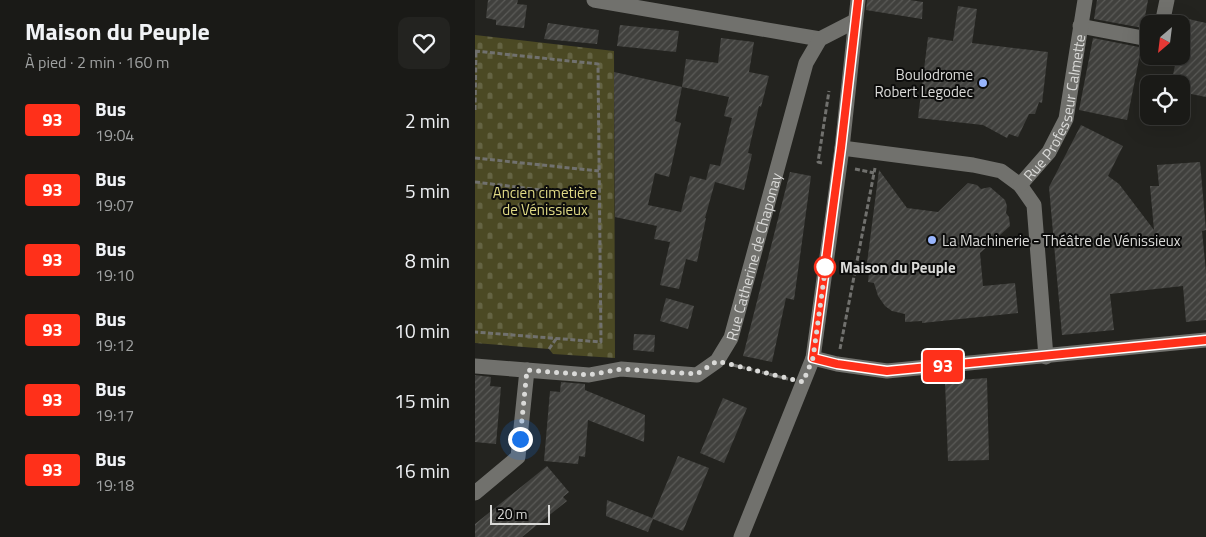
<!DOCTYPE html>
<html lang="fr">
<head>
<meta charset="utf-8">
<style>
	:root { --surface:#1a1a17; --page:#232320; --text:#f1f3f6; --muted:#9fa1a1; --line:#383836 }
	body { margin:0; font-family:"Titillium Web",sans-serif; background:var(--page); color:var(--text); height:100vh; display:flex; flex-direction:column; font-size:19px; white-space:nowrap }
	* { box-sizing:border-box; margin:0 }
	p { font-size:16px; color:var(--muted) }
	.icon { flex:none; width:28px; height:28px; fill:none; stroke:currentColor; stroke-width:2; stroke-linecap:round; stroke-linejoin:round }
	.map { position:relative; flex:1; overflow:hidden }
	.side { display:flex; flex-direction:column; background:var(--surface); width:475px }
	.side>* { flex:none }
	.badge { padding:0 10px; border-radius:4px; font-size:18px; line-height:32px }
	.needle { width:32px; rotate:208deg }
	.controls { position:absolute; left:665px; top:15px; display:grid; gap:10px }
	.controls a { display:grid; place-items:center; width:50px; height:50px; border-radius:10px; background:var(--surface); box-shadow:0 5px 20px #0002,0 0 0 1px var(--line); font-size:25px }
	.scale { position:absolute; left:15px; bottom:12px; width:60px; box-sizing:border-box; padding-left:5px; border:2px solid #dadad8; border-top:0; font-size:14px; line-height:18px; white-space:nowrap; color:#dadad8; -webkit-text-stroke:4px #0c0c0b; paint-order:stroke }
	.you { position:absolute; width:25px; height:25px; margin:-12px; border:4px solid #fff; border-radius:50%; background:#1a73e8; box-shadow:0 0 0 8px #1a73e833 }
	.map>.badge { position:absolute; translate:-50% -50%; box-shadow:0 0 0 2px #fff }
	.round { display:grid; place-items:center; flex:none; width:52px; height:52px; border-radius:10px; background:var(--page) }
	.summary { display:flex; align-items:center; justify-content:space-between; height:85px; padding:0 25px }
	h1 { font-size:24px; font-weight:700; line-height:38px }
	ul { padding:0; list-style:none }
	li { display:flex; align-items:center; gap:15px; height:70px; padding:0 25px }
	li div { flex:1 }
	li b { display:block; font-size:19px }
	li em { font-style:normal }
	li .badge { min-width:55px; font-weight:700; text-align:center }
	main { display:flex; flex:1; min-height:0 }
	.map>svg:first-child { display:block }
	.cemetery { fill:url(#cemetery-stones) }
	.building { fill:url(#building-hatch); fill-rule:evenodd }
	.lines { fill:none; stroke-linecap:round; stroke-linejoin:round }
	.path { stroke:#71716e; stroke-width:3; stroke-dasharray:5 2.5; stroke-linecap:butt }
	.minor { stroke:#71716d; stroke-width:15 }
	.line-casing { stroke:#fff; stroke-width:11 }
	.line { stroke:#ff301a; stroke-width:8 }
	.walk { stroke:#dadad8; stroke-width:5; stroke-dasharray:0 9 }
	.poi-dot { fill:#98b5fd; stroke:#0c0c0b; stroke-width:2 }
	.stop-dot { fill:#fff; stroke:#ff301a; stroke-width:2.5 }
	.labels { text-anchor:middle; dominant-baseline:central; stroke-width:4; stroke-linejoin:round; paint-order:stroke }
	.poi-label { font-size:15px; fill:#dadad8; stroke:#0c0c0b; text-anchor:end }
	.street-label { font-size:15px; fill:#dadad8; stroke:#0c0c0b }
	.park-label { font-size:15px; fill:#dfd985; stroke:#0c0c0b }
	.stop-label { font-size:15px; font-weight:bold; fill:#dadad8; stroke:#0c0c0b; text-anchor:start }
</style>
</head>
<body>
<main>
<section class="side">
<div class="summary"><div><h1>Maison du Peuple</h1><p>À pied · 2 min · 160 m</p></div><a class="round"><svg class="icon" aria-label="heart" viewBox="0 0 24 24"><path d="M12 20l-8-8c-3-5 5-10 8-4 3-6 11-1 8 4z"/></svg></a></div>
<ul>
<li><span class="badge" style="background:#ff301a;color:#fff">93</span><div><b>Bus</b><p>19:04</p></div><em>2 min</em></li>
<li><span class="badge" style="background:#ff301a;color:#fff">93</span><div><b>Bus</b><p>19:07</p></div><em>5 min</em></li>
<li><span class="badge" style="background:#ff301a;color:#fff">93</span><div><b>Bus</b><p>19:10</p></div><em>8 min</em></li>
<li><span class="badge" style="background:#ff301a;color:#fff">93</span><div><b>Bus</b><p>19:12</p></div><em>10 min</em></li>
<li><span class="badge" style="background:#ff301a;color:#fff">93</span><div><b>Bus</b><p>19:17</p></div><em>15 min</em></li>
<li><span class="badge" style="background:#ff301a;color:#fff">93</span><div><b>Bus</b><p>19:18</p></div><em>16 min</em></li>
</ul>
</section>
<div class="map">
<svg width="731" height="537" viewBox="0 0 731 537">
	<defs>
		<pattern id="cemetery-stones" width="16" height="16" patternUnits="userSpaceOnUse" patternTransform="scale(1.25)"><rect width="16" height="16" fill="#4b4924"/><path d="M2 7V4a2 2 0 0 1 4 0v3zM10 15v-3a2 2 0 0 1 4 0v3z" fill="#646343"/></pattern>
		<pattern id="building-hatch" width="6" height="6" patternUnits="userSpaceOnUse" patternTransform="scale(1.25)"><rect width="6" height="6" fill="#40403d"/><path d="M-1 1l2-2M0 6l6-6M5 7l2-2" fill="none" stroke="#5b5b58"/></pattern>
	</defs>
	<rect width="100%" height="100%" fill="#23231f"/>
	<path class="cemetery" d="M0,35L139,51L140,358L78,354L74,349L0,343Z"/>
	<path class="building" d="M13,0H43L42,4L52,5L49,28L21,25V20L11,18Z
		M392,0H435L448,2L447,19L391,10Z
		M622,0H673L668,28L619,19Z
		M483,6L502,9L497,43L573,52L567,103L564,102L560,114H554L543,137L534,134L532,138L508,125L443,118L453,37L478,41Z
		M709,18L731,23V97L706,92V84H696L702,56H706V32Z
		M73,23L124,30L122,44L69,39Z
		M145,25L204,31L201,52L142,46Z
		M246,38L279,42L274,72L294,76L286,107L284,106L273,153L277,154L269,190L240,182L230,218H231L222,262L211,259L204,289L185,285L195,242L179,239L182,226L140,217L139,72L207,87L211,59L243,63ZM207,87L254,97L249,116L257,118L245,166L235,164L231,180L215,176L206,212L173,205L180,173L194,177L206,123L200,121Z
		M618,38L664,47V49H666L652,120L604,110Z
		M606,125L648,146L633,176L644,184L679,230L675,186H684L682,165L725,162L731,230L727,231L731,272V320L711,322L708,286L635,294L639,330L587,335L574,187Z
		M404,170L432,208L463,212L493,183L502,185L506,189L515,187L530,200L532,206L531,213L534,217L535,226L505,253L508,286L540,283L543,313L447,323V321L430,322V314L417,311L410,306L403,296L399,283L393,282L395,264L392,263Z
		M315,172L336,176L319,300L311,298L297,362L268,356Z
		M191,298L219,306L213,329L185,321Z
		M159,334L180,335L179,352L158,350Z
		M0,375L16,377L15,386L26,387L21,444L0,442Z
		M512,378L514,460L473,461L470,381Z
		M86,382L110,384V390L170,415L169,442L113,420L110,457L104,456L103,464L69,461L75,391L85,392Z
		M248,398L272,408L249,463L225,453Z
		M203,456L234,468L208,531L178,519L173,532L131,516L132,500L177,518Z
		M72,466L94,492L88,497L92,501L47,537H0V524Z"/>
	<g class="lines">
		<path class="path" d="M0,51L123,64L126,342L0,332
			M0,110L1,52
			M0,158L124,171
			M347,163L343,162L354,91
			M380,169L399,173
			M0,182L124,197
			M74,349L81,339
			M365,349L400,168
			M258,365L313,379"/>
		<g class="minor">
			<path d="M119,0L345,39"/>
			<path d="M687,24L692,0"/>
			<path d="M605,26L668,38L674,37"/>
			<path d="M367,148L498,165L526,171L545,185L559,205L571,357"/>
			<path id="s1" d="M545,185L574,152L591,119L610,0"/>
			<path d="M338,358L362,364L412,371L731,340"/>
			<path id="s2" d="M0,366L114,375L146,369L222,375L242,361L256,338L331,63L345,39L380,21"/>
			<path d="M0,493L43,457L52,370"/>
			<path d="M266,537L338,358L367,148L383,0"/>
		</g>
	</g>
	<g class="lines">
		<defs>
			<path id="line" d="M383,0L366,148L338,358L362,364L412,371L731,340"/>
		</defs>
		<use href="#line" class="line-casing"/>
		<use href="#line" class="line"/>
		<path class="walk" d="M45,439L52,370L114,375L146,369L222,374L242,361L328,382L338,358L351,264L350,267"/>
	</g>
	<g class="poi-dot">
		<circle cx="508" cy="83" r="5"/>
		<circle cx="457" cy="240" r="5"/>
	</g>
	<circle class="stop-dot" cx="350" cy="267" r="10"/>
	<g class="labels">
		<g class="poi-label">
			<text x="498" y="74">Boulodrome<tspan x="498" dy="17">Robert Legodec</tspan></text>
			<text x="467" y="240" text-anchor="start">La Machinerie - Théâtre de Vénissieux</text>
		</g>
		<g class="street-label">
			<text stroke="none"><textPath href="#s1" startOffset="88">Rue Professeur Calmette</textPath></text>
			<text stroke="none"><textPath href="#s2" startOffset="359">Rue Catherine de Chaponay</textPath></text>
		</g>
		<g class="park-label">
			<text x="70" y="192">Ancien cimetière<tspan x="70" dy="17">de Vénissieux</tspan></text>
		</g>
		<g class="stop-label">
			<text x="365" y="267">Maison du Peuple</text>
		</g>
	</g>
</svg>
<div class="controls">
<a><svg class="needle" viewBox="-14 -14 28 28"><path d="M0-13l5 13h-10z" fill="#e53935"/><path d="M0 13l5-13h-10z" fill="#9fa1a1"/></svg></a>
<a><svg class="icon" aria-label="locate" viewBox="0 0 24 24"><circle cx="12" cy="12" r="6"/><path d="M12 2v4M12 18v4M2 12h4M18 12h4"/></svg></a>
</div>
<div class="scale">20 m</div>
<div class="you" style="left:45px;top:439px"></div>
<b class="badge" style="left:468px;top:366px;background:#ff301a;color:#fff">93</b>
</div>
</main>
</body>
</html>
